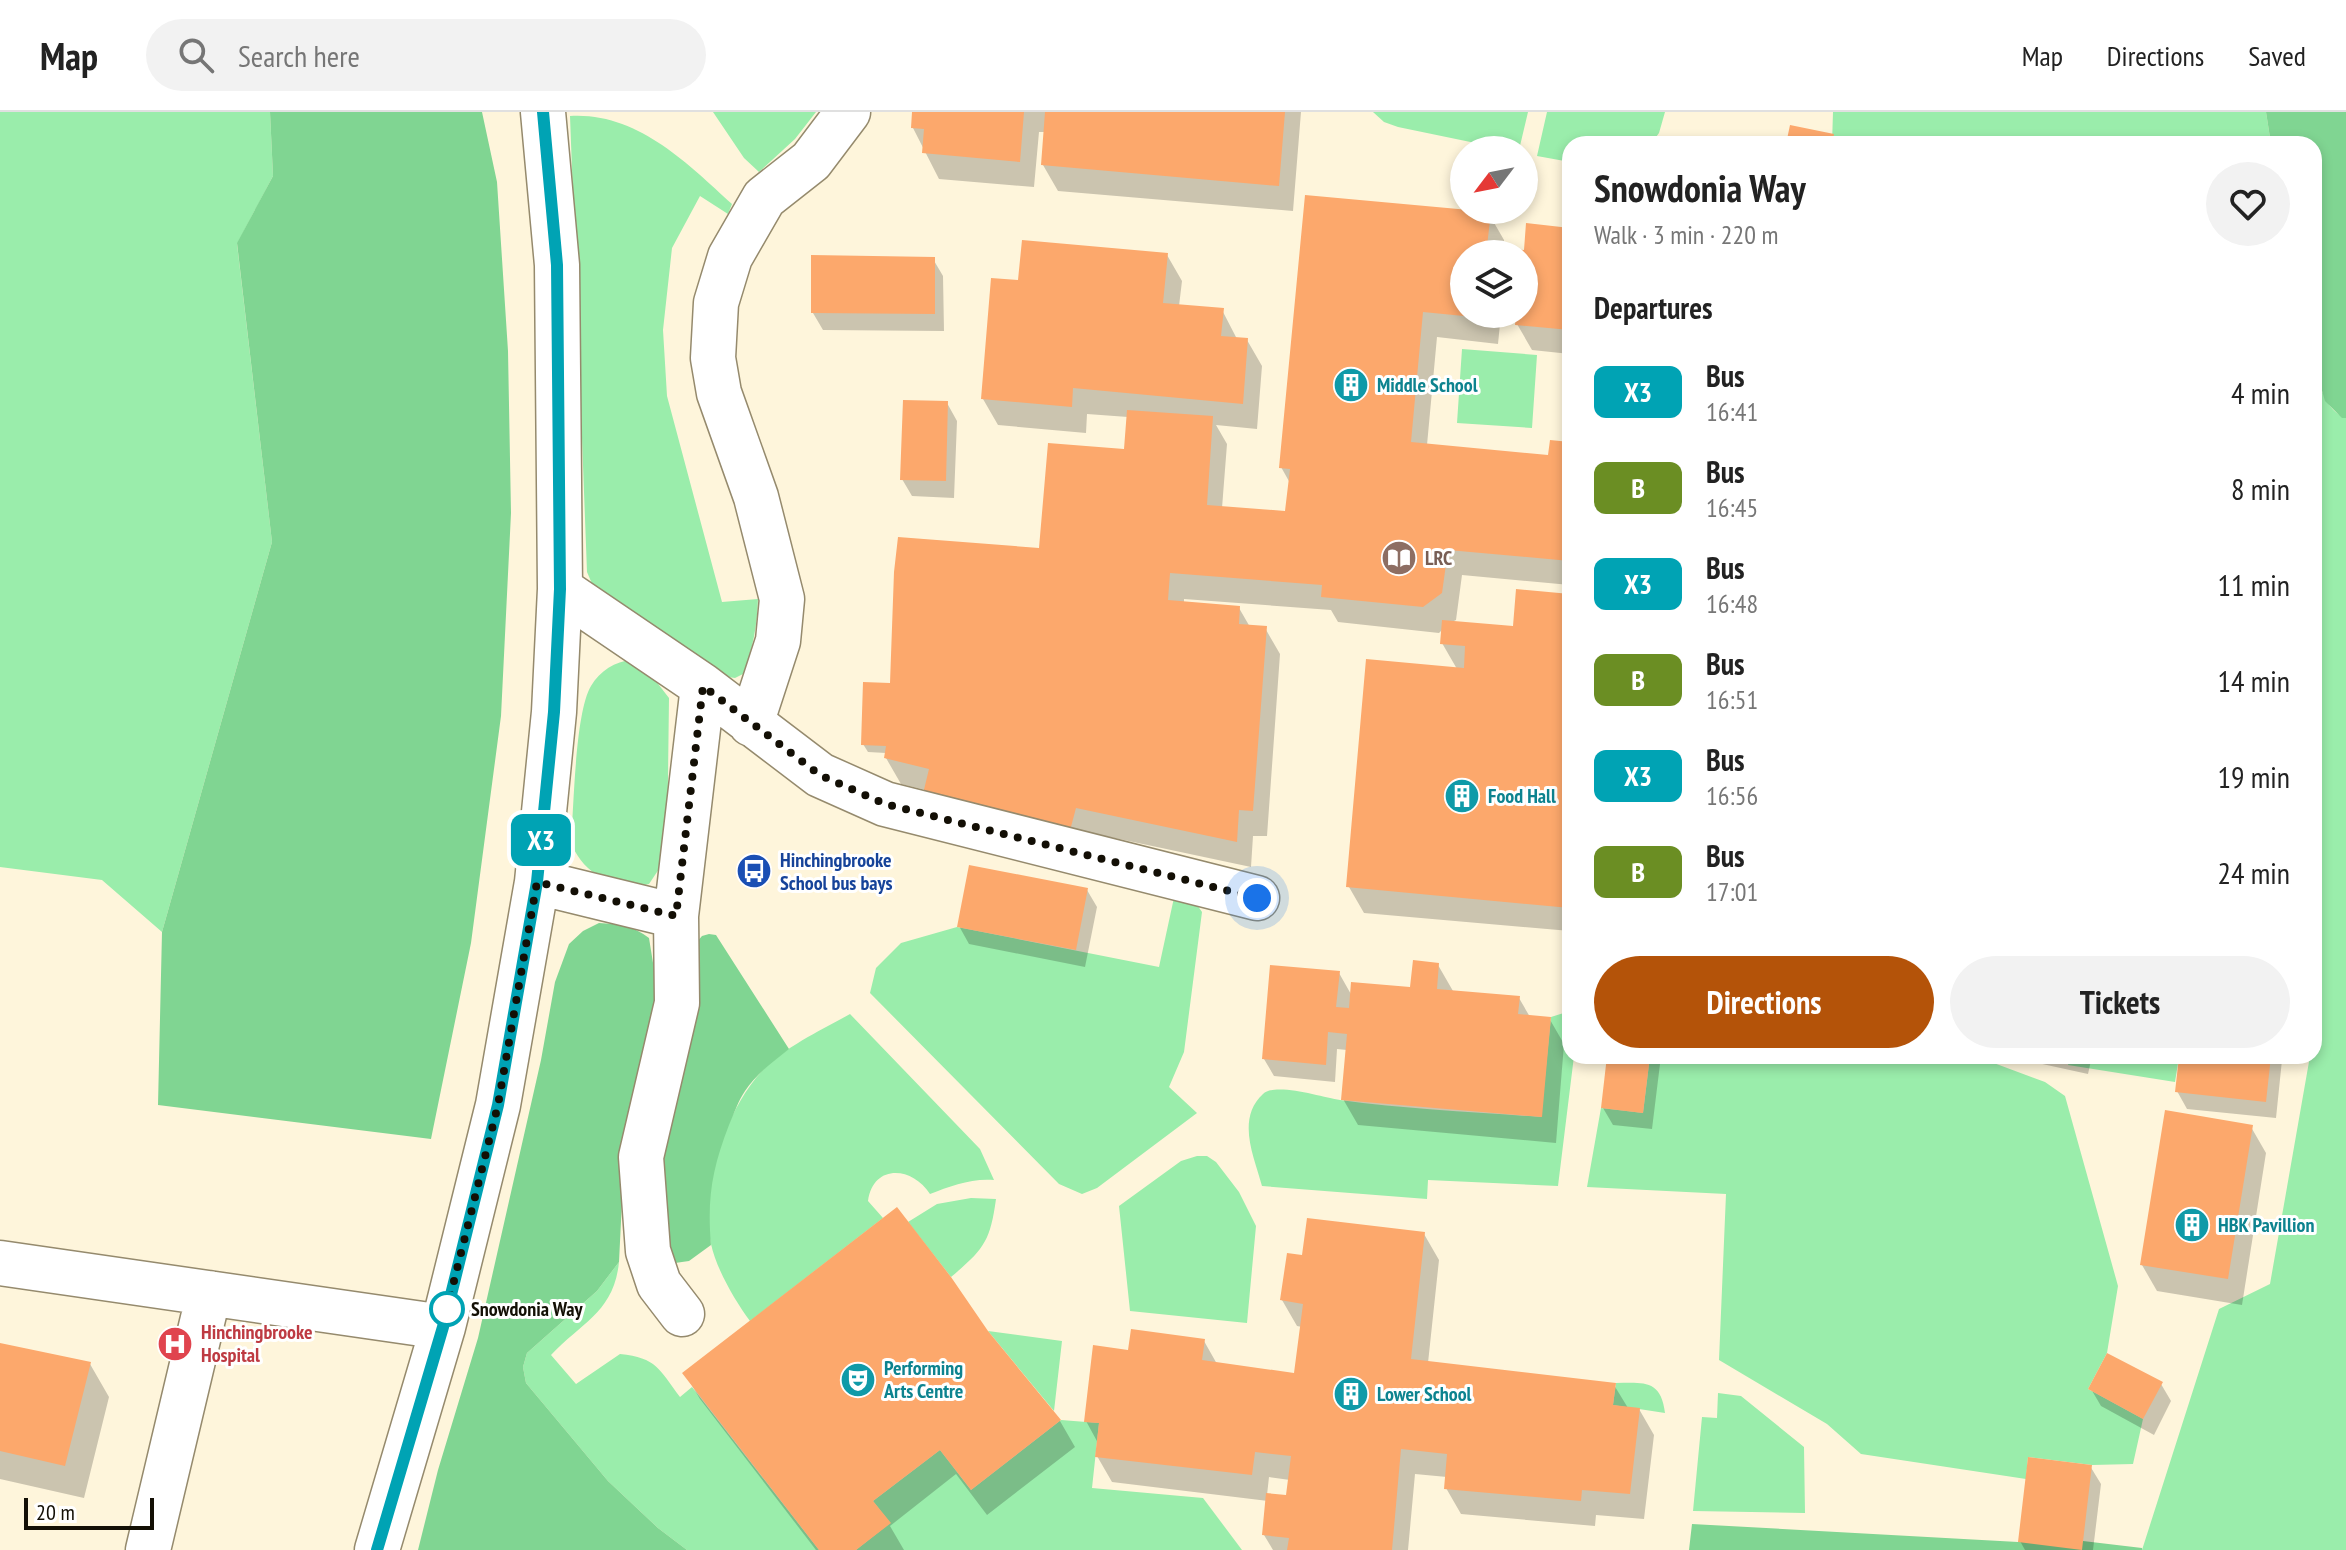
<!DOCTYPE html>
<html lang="en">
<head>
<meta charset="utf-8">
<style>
	:root { --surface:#fff; --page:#f2f2f2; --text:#222; --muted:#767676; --line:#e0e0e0; --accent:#b45309 }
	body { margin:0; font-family:"PT Sans Narrow",sans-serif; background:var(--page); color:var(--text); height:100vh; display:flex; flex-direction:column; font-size:30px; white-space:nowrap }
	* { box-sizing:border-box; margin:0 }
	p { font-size:26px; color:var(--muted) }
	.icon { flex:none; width:44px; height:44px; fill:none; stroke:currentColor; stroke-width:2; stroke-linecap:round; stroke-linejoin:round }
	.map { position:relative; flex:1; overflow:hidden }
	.sheet { position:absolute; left:1562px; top:24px; width:760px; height:928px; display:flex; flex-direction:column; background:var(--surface); border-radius:24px; box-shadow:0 4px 12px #0003 }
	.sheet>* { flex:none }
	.badge { padding:0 16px; border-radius:12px; font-size:28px; line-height:52px }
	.needle { width:52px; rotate:238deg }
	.fabs { position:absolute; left:1450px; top:24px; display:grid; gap:16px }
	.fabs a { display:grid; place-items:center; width:88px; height:88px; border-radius:50%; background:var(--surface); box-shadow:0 4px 12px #0003; font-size:40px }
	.scale { position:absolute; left:24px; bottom:20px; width:130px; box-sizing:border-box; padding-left:8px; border:4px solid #130f05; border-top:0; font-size:22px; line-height:28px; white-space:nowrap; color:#130f05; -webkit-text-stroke:6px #fff; paint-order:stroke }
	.you { position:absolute; width:40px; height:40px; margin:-20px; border:6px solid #fff; border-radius:50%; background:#1a73e8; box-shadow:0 0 0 12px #1a73e833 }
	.map>.badge { position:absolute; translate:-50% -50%; box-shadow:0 0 0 4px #fff }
	h2 { padding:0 32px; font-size:30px; line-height:72px }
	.round { display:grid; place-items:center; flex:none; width:84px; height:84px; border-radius:42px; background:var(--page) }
	.overview { display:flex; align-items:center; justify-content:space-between; height:136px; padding:0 32px }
	h1 { font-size:38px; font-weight:700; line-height:60px }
	.primary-button { display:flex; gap:16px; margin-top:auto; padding:16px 32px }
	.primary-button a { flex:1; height:92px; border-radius:48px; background:var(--accent); color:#fff; font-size:32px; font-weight:700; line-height:92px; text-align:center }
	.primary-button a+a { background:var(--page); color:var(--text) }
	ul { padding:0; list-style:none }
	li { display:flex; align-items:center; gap:24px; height:96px; padding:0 32px }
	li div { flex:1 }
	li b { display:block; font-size:30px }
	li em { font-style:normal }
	li .badge { min-width:88px; font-weight:700; text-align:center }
	header { display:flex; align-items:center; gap:48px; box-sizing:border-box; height:112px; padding:0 40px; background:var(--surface); border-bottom:2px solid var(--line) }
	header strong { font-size:38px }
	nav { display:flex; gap:44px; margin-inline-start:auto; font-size:28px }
	.search { width:560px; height:72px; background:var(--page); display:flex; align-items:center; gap:20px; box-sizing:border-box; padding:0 28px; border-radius:44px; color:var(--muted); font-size:30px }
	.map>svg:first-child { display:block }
	.green { fill:#9aedab }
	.forest { fill:#80d592 }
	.shadow { fill:#0003; fill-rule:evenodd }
	.building { fill:#fca86c }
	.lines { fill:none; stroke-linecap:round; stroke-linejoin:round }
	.minor-casing { stroke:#958a6d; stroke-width:47 }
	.minor { stroke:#fff; stroke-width:44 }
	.line-casing { stroke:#fff; stroke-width:18 }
	.line { stroke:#00a3b4; stroke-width:12 }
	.walk { stroke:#130f05; stroke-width:8; stroke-dasharray:0 14.4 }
	.stop-dot { fill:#fff; stroke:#00a3b4; stroke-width:4 }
	.labels { text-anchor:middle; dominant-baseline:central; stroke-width:6; stroke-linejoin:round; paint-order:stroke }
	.culture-label { font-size:20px; font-weight:bold; fill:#0d838f; stroke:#fff; text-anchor:start }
	.education-label { font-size:20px; font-weight:bold; fill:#785e54; stroke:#fff; text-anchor:start }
	.transit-label { font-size:20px; font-weight:bold; fill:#164399; stroke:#fff; text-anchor:start }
	.stop-label { font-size:20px; font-weight:bold; fill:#130f05; stroke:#fff; text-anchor:start }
	.health-label { font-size:20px; font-weight:bold; fill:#be3a42; stroke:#fff; text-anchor:start }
</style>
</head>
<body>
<header>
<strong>Map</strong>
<div class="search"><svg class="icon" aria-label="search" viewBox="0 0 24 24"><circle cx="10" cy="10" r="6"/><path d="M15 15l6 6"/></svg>Search here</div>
<nav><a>Map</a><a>Directions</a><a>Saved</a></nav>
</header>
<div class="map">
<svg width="2346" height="1438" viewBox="0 0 2346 1438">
	<rect width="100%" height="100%" fill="#fef5db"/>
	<path class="green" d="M0,0H270L273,64L237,132L272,430L162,820L102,768L0,755Z
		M713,0H816L795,27L759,60L744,46Z
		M1373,0H1528L1519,38H1509L1398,15L1384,10Z
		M1547,0H1665L1659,21L1651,32H1570V50L1537,44Z
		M1833,0H2266L2271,32H1832Z
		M570,4C637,0 687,51 732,92L728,102L700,84L672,136L663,218L667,284L722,490L758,487C757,515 753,536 743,562L735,566L721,564L593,474L587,460Z
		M1462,237L1537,243L1532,316L1457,311Z
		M2314,252C2320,272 2324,298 2346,306V1438H2142L2219,1197L2270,1172L2310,944H2314Z
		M632,548L645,555L669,586L667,745L649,772C616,779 582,762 571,730C574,694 575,601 591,574C600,559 615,549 632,548Z
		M1175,781L1195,790L1202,800L1184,940L1169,975L1197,1001L1097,1076L1082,1082L1059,1072L870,881L876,856L901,831L957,815L1159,855Z
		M1570,899V944H1574L1558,1074L1428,1068L1427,1087L1262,1074C1254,1044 1236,1007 1263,982C1275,970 1322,985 1340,988C1406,997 1475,1000 1541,1005L1551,905Z
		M850,902L980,1037L994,1068C972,1066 950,1074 930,1082C912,1054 873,1052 868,1089L883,1106L750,1209C735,1189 716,1156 711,1132C699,1078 725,999 762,959C786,934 820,919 850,902Z
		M1650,944H1975L2045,970L2065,984L2118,1174L2107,1241L2088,1277L2143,1307L2133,1352L2092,1353L2028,1345L2026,1367L1861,1342L1827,1312L1719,1248L1726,1082L1587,1075L1601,996L1643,1001Z
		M2071,944H2239L2238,952L2179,945L2175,970L2068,953Z
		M1197,1044H1207L1216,1050L1239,1080L1256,1114L1247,1211L1130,1199L1119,1094L1181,1049Z
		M971,1086L996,1087C990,1130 984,1137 951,1165L908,1110L937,1092Z
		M619,1150C614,1200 582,1210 551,1243L576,1272L620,1242C657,1246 659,1257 680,1285L692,1275L819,1438H687L658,1416L608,1369L526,1271L523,1255L527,1241L597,1179Z
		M988,1219L1062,1229L1054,1299Z
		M1616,1271C1643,1271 1661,1267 1665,1301L1613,1293Z
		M1718,1281L1741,1284L1804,1335L1805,1401L1693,1399L1702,1305L1717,1306Z
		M1061,1308L1099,1311L1092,1376L1203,1386L1242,1438H856L890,1411L873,1389L940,1338L971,1378Z"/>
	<path class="forest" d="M270,0H482L497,70L508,239L511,401L501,604L471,831L431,1027L158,993L162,820L272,430L237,131L273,64Z
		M2266,0H2346V306H2342L2325,289L2314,252V32H2271Z
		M599,811C618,812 634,814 649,826L658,882L625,1028L619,1150L597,1179L527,1241L523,1255L526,1271L608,1369L658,1416L687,1438H418L438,1358L478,1226L541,948L555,870L569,832L583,819Z
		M709,822L716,823L789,937C773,950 756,962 745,979C738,989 734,1002 729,1013C712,1057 707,1086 711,1133L689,1149L675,1151L657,1118L662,1028L696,831L702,824Z
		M1692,1412L2018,1430L2083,1429L2142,1436V1438H1689Z"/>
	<path class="shadow" d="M914,0H1301L1293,99L1058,79L1043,53L1046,20H1039L1034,75L939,67L913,16Z
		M1489,102L1504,128L1503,138L1525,140L1570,118V242L1532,238L1517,212L1518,202H1524V142H1464V202H1501L1498,232L1437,225L1427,333L1550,345L1570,332V473L1462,463L1456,508L1452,510L1515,516L1570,484V819L1364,801L1349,775L1457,557L1442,531L1443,517L1439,521L1338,510L1331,498L1184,487V492L1239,496L1250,515L1265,516L1280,542L1267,724H1253L1251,755L1091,721L1083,751L926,678L901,672L886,646V641L868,640L863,632L891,573L1041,438L1126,339L1128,305L1087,302L1086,321L998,313L983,287L1020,170L1167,143L1182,169L1179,194L1222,198L1237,227L1247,228L1262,254L1257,317L1216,313L1227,332L1222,396L1287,401L1290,371L1281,355Z
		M933,147L943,164L944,219L823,218L813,201Z
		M947,291L957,309L954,386L912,384L902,367Z
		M1087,778L1097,795L1085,855L969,832L959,814Z
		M1438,853L1453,879L1519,886L1530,905L1549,906L1564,932L1556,1031L1358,1013L1343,987L1347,938L1337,937L1335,970L1274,964L1264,947L1339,861L1352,884L1412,878Z
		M1609,944H1661L1652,1017L1613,1013L1603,996Z
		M2005,944H2092L2088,962Z
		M2241,944H2279L2282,948L2276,1006L2187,997L2177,979L2240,954Z
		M2251,1015L2266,1041L2242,1193L2157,1179L2142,1153Z
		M1424,1122L1439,1148L1428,1251L1614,1273L1628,1296L1639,1297L1654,1323L1644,1407L1596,1403L1595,1414L1461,1402L1446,1376L1447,1365L1415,1362L1408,1438H1273L1264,1423L1268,1389L1112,1370L1097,1344L1098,1331L1086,1309L1204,1229L1217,1252L1296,1263L1302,1215L1297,1214L1282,1188L1304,1145ZM1269,1365L1290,1368L1288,1385L1267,1383Z
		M986,1220L1060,1309L1075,1335L987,1403L956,1362L890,1414L904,1438H816L700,1287L685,1262Z
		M0,1233L90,1252L109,1285L84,1386L0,1367Z
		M2161,1272L2171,1289L2154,1323L2101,1294L2091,1277Z
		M2090,1354L2101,1372L2093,1438H2025L2020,1429Z"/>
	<path class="building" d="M912,0H1024L1020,50L922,41L924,17L911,16Z
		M1045,0H1285L1279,74L1041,53Z
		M1790,13L1834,22L1832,32H1786Z
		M1305,83L1491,100L1487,134L1524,138L1526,111L1570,116V218L1515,213L1516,202H1524V142H1464V202H1485L1484,206L1423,200L1411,330L1548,343L1550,328L1570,330V449L1448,438L1442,481L1423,495L1321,485L1322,473L1170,461L1168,488L1240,494L1239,512L1267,514L1253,699L1239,698L1237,730L1076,696L1068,726L921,690L929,657L884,646L886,634L861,633L863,570L890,571L894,460L898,425L1039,436L1048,331L1124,337L1127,298L1213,304L1207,393L1285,399L1290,357L1279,356Z
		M1022,128L1168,141L1163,191L1224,196L1221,224L1248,226L1243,292L1073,276L1072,295L981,287L991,166L1018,168Z
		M811,143L935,145V202L811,201Z
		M903,288L948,289L946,369L900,368Z
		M1516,477L1570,482V796L1346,775L1366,547L1464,556L1465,534L1440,532L1442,508L1513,514Z
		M969,753L1088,776L1076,838L957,815Z
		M1413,848L1439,851L1437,877L1520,884L1518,902L1551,905L1542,1005L1341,988L1347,922L1328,920L1326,953L1262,947L1270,853L1340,859L1336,895L1349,896L1351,870L1410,875Z
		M1607,944H1650L1643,1001L1601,996Z
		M2239,944H2271L2266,990L2175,980L2179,945L2238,952Z
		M2165,998L2253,1013L2228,1167L2140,1153Z
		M897,1095L951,1165L988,1219L1061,1308L971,1378L940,1338L873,1389L891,1411L856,1438H819L682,1261Z
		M1307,1106L1425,1120L1411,1247L1616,1271L1613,1293L1640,1296L1630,1382L1582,1378L1581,1389L1444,1377L1447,1342L1401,1337L1392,1438H1287L1289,1426L1262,1423L1266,1381L1286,1383L1291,1344L1255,1340L1252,1363L1095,1345L1099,1311L1084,1310L1093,1233L1128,1238L1131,1217L1205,1227L1202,1248L1294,1261L1303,1192L1280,1188L1287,1141L1302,1143Z
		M0,1231L91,1250L65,1354L0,1339Z
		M2107,1241L2163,1270L2143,1307L2088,1277Z
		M2028,1345L2092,1353L2082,1438L2018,1430Z"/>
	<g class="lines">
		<defs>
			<path id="minor" d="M703,574L820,663L885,692L1257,786
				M751,612L778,529L782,487L756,385L719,281L713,246L716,191L730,145L764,86L811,49L848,0
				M537,770L676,804L703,574L560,477
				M676,804L677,891L641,1045L648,1139L659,1172L682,1202
				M0,1151L443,1215
				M148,1438L209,1181
				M377,1438L443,1215L498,993L537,770L554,600L560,477L557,153L543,0"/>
		</defs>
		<use href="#minor" class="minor-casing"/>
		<use href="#minor" class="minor"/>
	</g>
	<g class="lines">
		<defs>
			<path id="line" d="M377,1438L443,1215L498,993L537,770L554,600L560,477L557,153L543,0"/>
		</defs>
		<use href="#line" class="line-casing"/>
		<use href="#line" class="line"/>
		<path class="walk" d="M447,1197L498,993L537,770L676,804L703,574L820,663L885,692L1257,786"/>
	</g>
	<defs>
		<symbol id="building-disc" viewBox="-11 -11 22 22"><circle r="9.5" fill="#0f9aa8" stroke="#fff"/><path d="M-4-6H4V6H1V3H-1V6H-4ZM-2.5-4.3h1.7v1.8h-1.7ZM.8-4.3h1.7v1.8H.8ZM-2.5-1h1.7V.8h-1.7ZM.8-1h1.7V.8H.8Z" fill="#fff"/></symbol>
		<symbol id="library-disc" viewBox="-11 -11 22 22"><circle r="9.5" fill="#8d6e63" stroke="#fff"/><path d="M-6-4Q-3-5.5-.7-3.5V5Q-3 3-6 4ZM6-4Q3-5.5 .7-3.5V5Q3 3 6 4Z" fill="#fff"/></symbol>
		<symbol id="bus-disc" viewBox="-11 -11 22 22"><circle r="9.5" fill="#1a4fb4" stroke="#fff"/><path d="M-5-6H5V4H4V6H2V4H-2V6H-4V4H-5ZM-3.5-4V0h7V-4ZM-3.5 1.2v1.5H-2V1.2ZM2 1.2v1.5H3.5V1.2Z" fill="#fff"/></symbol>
		<symbol id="hospital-disc" viewBox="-11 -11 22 22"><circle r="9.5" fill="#e0444e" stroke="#fff"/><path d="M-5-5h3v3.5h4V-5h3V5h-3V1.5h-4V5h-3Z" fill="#fff"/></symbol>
		<symbol id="theatre-disc" viewBox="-11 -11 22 22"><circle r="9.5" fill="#0f9aa8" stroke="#fff"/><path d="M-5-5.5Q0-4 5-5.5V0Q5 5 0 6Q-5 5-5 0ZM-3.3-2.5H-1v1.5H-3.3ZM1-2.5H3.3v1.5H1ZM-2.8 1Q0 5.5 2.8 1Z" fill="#fff"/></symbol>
	</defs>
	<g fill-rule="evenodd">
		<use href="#building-disc" x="1331" y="253" width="40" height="40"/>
		<use href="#library-disc" x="1379" y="426" width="40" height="40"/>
		<use href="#building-disc" x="1442" y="664" width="40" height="40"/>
		<use href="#bus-disc" x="734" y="739" width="40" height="40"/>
		<use href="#building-disc" x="2172" y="1093" width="40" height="40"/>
		<use href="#hospital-disc" x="155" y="1212" width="40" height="40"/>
		<use href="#theatre-disc" x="838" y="1248" width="40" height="40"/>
		<use href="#building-disc" x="1331" y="1262" width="40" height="40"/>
	</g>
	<circle class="stop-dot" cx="447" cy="1197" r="16"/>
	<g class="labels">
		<g class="culture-label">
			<text x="1377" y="273">Middle School</text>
			<text x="1488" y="684">Food Hall</text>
			<text x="2218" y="1113">HBK Pavillion</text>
			<text x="884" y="1256">Performing<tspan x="884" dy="23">Arts Centre</tspan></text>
			<text x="1377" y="1282">Lower School</text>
		</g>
		<g class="education-label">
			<text x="1425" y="446">LRC</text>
		</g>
		<g class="transit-label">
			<text x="780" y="748">Hinchingbrooke<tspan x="780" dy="23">School bus bays</tspan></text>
		</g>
		<g class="stop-label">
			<text x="471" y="1197">Snowdonia Way</text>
		</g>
		<g class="health-label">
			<text x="201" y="1220">Hinchingbrooke<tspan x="201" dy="23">Hospital</tspan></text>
		</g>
	</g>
</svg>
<div class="fabs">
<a><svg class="needle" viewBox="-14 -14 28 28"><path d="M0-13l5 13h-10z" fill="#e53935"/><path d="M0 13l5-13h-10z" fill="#767676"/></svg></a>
<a><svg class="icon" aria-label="layers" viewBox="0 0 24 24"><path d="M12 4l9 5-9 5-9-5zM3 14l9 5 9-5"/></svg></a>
</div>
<div class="scale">20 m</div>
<div class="you" style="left:1257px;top:786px"></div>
<b class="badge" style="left:541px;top:728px;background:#00a3b4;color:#fff">X3</b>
<section class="sheet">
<div class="overview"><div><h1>Snowdonia Way</h1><p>Walk · 3 min · 220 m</p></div><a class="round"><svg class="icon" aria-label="heart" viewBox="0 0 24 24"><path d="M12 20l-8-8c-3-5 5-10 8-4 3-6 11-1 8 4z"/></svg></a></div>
<h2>Departures</h2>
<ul>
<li><span class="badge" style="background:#00a3b4;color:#fff">X3</span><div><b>Bus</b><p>16:41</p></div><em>4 min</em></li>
<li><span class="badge" style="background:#6b8e23;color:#fff">B</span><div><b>Bus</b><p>16:45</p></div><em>8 min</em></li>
<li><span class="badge" style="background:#00a3b4;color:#fff">X3</span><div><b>Bus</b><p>16:48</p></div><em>11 min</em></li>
<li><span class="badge" style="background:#6b8e23;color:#fff">B</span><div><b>Bus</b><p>16:51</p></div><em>14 min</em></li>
<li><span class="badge" style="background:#00a3b4;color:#fff">X3</span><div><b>Bus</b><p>16:56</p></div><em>19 min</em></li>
<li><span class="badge" style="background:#6b8e23;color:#fff">B</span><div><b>Bus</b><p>17:01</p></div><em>24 min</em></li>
</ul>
<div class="primary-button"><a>Directions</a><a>Tickets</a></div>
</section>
</div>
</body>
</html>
